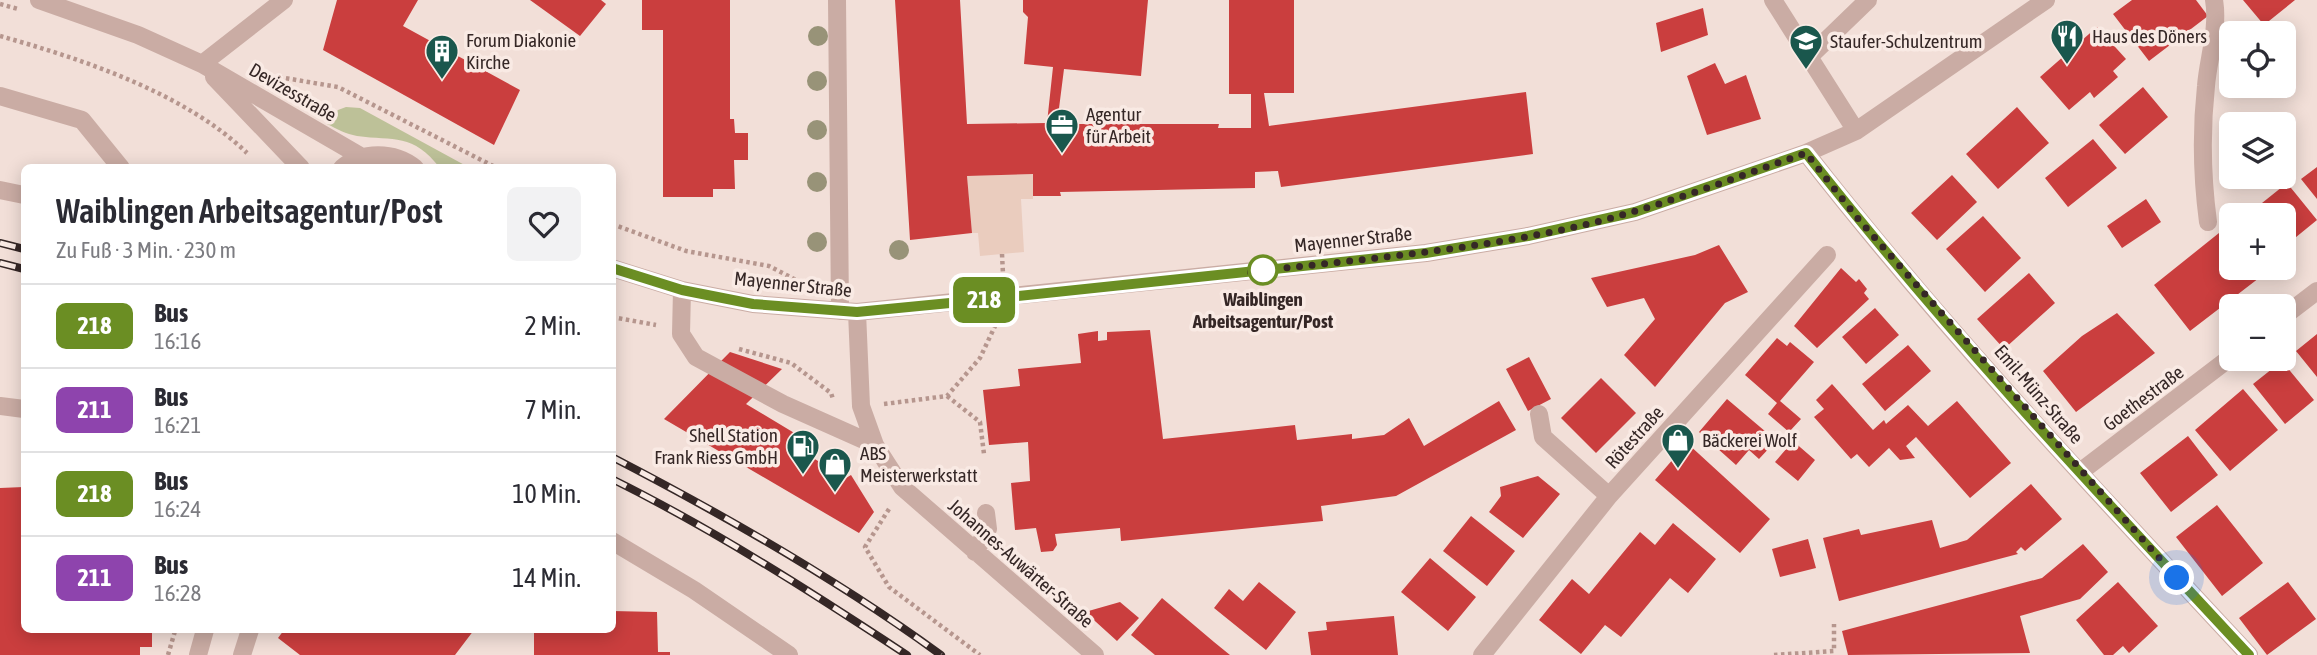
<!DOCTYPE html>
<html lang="de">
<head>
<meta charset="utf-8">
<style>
	:root { --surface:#fff; --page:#f2f2f3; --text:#2b2b33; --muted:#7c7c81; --line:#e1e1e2 }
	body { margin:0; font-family:"Asap Condensed",sans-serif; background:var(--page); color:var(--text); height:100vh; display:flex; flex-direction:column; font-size:26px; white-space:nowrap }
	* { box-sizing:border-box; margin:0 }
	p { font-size:23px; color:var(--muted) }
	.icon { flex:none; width:38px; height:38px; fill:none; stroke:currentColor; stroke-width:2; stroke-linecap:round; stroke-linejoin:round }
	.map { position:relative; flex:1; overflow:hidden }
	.details { position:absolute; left:21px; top:164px; width:595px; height:469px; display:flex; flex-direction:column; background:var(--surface); border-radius:10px; box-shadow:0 4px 18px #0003 }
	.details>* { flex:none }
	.badge { padding:0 14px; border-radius:10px; font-size:24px; line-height:46px }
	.buttons { position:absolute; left:2219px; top:21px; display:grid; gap:14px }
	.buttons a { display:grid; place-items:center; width:77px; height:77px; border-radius:10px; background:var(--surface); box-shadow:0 4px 18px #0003; font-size:35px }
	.you { position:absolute; width:35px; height:35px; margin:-18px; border:5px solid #fff; border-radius:50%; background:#1a73e8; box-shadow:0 0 0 10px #1a73e833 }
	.map>.badge { position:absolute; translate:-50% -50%; box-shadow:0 0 0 4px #fff }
	.round { display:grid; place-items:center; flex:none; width:74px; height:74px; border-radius:10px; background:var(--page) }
	.overview { display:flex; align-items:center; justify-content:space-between; height:119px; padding:0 35px }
	h1 { font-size:33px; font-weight:600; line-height:52px }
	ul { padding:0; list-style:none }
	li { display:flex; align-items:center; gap:21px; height:84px; padding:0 35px; border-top:2px solid var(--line) }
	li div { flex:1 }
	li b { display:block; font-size:26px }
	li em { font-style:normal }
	li .badge { min-width:77px; font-weight:700; text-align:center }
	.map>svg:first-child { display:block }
	.green { fill:#bdc198 }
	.plaza { fill:#eaccbe }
	.building { fill:#ca3e3e }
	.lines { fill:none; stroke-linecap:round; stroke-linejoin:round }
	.path { stroke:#b6968e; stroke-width:4.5; stroke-dasharray:3.5 3.5; stroke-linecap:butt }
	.minor { stroke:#caaca4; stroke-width:18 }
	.rail-casing { stroke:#352726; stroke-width:8 }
	.rail { stroke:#f9eae4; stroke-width:5; stroke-dasharray:16; stroke-linecap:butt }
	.tree { fill:#989378 }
	.line-casing { stroke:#fff; stroke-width:16 }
	.line { stroke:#6b8e23; stroke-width:10 }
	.walk { stroke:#352726; stroke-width:7; stroke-dasharray:0 12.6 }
	.stop-dot { fill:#fff; stroke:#6b8e23; stroke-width:3.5 }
	.labels { text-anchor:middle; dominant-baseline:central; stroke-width:7; stroke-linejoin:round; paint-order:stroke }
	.poi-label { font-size:19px; fill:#352726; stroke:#f9eae4; text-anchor:start }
	.street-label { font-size:19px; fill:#352726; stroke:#f9eae4 }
	.stop-label { font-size:19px; font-weight:bold; fill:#352726; stroke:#f9eae4 }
</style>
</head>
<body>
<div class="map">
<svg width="2317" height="655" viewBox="0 0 2317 655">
	<rect width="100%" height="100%" fill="#f2dfd8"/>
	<path class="green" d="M346,107L360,108L470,168H440C413,133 394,141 357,136C346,134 337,129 327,124L338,110Z"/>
	<path class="plaza" d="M1033,174V199H1021L1024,252L980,256L978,233H972L967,176Z"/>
	<path class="building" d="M337,0H418L403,26L520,90L494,145L323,50Z
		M530,0H601L606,4L580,36Z
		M642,0H730V119H734L735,133H748V160H734L735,189H713V197H663V30H642Z
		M895,0H960L967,124L1047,123L1053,67L1024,64L1028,17L1023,12V0H1148L1141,76L1064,69L1057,124H1219L1218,128H1251V94H1229V0H1294V93H1264L1269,126L1526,92L1533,154L1281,187L1278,171L1255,172V188L1060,192L1061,196H1033V174L967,176L972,233L910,240Z
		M2132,0H2196L2208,16L2149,61L2113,14Z
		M2243,0H2295L2264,25Z
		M1703,8L1708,35L1661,52L1656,23Z
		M2097,27L2126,59L2113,71L2118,77L2094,98L2090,92L2069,110L2040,77Z
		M1715,63L1725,84L1746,75L1761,119L1707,135L1687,76Z
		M2143,87L2168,117L2125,154L2099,125Z
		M2017,107L2049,143L1998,189L1966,154Z
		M2093,139L2117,168L2068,207L2045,178Z
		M2317,167V199L2301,179Z
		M1952,175L1977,202L1937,240L1911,213Z
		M2287,183L2317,220L2284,247V215H2247Z
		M2146,199L2161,222L2122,248L2107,226Z
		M1983,216L2021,258L1985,292L1946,249Z
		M2224,229L2231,239V268H2252L2259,278L2190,331L2154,285Z
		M1719,245L1748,292L1725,303L1655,387L1624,355L1655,319L1644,298L1607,307L1591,278L1695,255Z
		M1841,268L1856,282L1859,279L1867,289L1864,293L1869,299L1817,348L1794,326Z
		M2029,273L2055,303L2004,349L1977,319Z
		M1875,308L1899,335L1866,364L1842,337Z
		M2117,313L2155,353L2076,412L2043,371L2082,336Z
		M1150,330L1163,439L1295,425L1297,440L1352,434V439L1384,435L1409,418L1424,446L1499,401L1516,430L1396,496L1321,506L1323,521L1121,541L1120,528L1055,534L1057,545L1053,551L1041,552L1036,528L1015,530L1011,483L1030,481L1028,442L989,445L983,390L1020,386L1018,369L1081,363L1078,334L1098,331V341L1107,340V332Z
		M2317,334V377L2296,351Z
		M1777,338L1787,346L1790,342L1814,362L1780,401L1801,419L1789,432L1768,414L1777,403L1745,375Z
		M1908,345L1931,371L1885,411L1862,384Z
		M730,352L782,369L746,404L796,434L790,444L846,478L851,475L874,512L859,533L664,419Z
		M1529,357L1551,399L1528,411L1506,369Z
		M2282,361L2314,400L2285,424L2253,384Z
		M1601,378L1636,413L1596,453L1561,418Z
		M1832,384L1873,430L1884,420L1886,424L1908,405L1928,426L1957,401L2011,463L1970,498L1916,437L1906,446L1915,458L1900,460L1889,448L1869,467L1857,454L1851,459L1814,417L1824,409L1816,400Z
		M2243,389L2278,430L2230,471L2195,430Z
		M1727,399L1766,432L1763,436L1772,445L1759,459L1749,450L1736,465L1699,432Z
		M2188,436L2218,475L2171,512L2140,473Z
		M1793,441L1815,460L1798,481L1775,462Z
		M1687,443L1770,519L1740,553L1655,480Z
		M1538,476L1560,494L1523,538L1489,512L1501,496L1500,487Z
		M2031,484L2062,519L2025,551L2021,547L2016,552L2018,554L1839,601L1823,538L1859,529L1861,535L1932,520L1940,548L1967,540Z
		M24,487V630H152V647H140V655H0V488Z
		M2217,505L2263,563L2222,596L2176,537Z
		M1471,516L1515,551L1487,586L1443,551Z
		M1673,523L1716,559L1688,593L1670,578L1621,637L1605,625L1581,654L1539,620L1572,579L1589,594L1640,532L1655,545Z
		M1808,539L1816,568L1780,577L1772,549Z
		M2083,544L2108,572L2080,599L2020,616L2030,653L1848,655L1842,631L2042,578Z
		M1430,558L1476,597L1448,631L1401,592Z
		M1259,582L1296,612L1266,650L1214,608L1229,589L1243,601Z
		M2118,582L2158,626L2129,653L2123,646L2113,655H2104L2076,620Z
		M2288,582L2316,619L2267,655L2239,618Z
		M1162,598L1214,642L1230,655H1155L1131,635Z
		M1120,602L1139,618L1117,641L1085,612Z
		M612,611L657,612L658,652H670V655H534V630H612Z
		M1394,616L1398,655H1311L1308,632L1327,630L1326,622Z
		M284,630H474L455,655H300L278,638Z"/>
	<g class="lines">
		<path class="path" d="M0,4L18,9
			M0,36C82,59 185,93 247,153
			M279,77L338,87L497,168
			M612,224L686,251L769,266L798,281
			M1002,254L1003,274
			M612,317L656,325
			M739,349L791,363L831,393L833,399
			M947,396L980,422L984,454
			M884,404L947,396L980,358L996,324
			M889,509L865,547L889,587L980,655
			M168,655L175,631
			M1774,655L1834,651V624"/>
		<path class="minor" d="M39,0L138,35L202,64L362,157
			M837,0L840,311
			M1773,0L1856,131
			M1809,57L1868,0
			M202,64L284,0
			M214,77L301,168
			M0,96L82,120L121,168
			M1806,153C1943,329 2097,492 2249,655
			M342,168C362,151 394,151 415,168
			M0,190L24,195
			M2208,222C2202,177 2201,132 2206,86C2208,59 2219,28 2214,0
			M612,268L682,290L753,304L857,312L1426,253L1528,236L1635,212L1806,153L1856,131L2046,0
			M682,290L681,334L696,357L783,404L875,445
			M857,312L861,406L875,445L902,487L1095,655
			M2284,316L2317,291
			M0,406L24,409
			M1539,414L1543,437L1609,496
			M2080,472L2231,357
			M612,541L694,590L789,655
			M975,552L988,529L986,513
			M198,655L205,630
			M242,655L250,630
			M1482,655L1609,496L1827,255"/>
		<defs>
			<path id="rail" d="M0,243L24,249
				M0,263L24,269
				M612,457C726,516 838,580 941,655
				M612,479C715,530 811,592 907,655"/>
		</defs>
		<use href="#rail" class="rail-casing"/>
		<use href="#rail" class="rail"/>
	</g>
	<g class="tree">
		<circle cx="818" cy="36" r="10"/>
		<circle cx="817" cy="81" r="10"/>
		<circle cx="817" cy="130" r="10"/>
		<circle cx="817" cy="182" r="10"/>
		<circle cx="817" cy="242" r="10"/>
		<circle cx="899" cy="250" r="10"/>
	</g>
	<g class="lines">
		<defs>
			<path id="line" d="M612,268L682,290L753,304L857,312L981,300L1426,253L1528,236L1635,212L1806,153C1943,328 2097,492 2249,655"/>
		</defs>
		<use href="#line" class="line-casing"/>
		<use href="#line" class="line"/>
		<path class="walk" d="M1263,270L1250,272C1363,259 1477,250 1588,224C1662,206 1734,178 1806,153L1859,220L2177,578"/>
	</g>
	<defs>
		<symbol id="restaurant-pin" viewBox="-11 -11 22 30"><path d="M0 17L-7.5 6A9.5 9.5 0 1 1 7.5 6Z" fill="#1a574d" stroke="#f9eae4"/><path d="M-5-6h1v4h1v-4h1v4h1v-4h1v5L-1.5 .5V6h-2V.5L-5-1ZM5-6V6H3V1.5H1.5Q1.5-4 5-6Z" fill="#fff"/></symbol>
		<symbol id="school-pin" viewBox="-11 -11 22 30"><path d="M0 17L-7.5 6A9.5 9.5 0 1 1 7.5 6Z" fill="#1a574d" stroke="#f9eae4"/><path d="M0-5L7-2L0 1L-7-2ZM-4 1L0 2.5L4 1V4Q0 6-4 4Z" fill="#fff"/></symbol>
		<symbol id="building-pin" viewBox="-11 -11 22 30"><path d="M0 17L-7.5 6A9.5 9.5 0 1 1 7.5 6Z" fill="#1a574d" stroke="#f9eae4"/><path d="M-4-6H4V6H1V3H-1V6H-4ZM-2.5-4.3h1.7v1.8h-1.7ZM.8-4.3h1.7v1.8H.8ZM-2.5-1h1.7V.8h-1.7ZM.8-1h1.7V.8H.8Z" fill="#fff"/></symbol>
		<symbol id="office-pin" viewBox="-11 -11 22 30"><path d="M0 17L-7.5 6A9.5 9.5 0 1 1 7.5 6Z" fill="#1a574d" stroke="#f9eae4"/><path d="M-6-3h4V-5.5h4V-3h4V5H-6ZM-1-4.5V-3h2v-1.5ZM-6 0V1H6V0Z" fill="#fff"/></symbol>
		<symbol id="shop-pin" viewBox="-11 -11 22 30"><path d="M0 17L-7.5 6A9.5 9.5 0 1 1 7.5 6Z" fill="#1a574d" stroke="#f9eae4"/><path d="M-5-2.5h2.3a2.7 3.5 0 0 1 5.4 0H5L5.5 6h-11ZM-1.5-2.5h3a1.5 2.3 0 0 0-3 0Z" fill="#fff"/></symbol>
		<symbol id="fuel-pin" viewBox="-11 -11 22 30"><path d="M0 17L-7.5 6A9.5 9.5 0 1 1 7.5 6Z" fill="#1a574d" stroke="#f9eae4"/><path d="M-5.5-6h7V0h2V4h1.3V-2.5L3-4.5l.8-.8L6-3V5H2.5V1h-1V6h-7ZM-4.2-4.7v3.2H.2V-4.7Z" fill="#fff"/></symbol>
	</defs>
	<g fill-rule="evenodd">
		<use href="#restaurant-pin" x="2048" y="17" width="38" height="52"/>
		<use href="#school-pin" x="1787" y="22" width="38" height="52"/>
		<use href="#building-pin" x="423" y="32" width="38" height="52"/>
		<use href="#office-pin" x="1043" y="106" width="38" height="52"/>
		<use href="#shop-pin" x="1659" y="421" width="38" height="52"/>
		<use href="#fuel-pin" x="784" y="427" width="38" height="52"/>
		<use href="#shop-pin" x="816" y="445" width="38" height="52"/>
	</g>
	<circle class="stop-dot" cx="1263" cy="270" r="14"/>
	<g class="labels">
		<g class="poi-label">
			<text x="2092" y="36">Haus des Döners</text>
			<text x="466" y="40">Forum Diakonie<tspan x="466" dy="22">Kirche</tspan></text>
			<text x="1830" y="41">Staufer-Schulzentrum</text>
			<text x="1086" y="114">Agentur<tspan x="1086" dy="22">für Arbeit</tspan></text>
			<text x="778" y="435" text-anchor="end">Shell Station<tspan x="778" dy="22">Frank Riess GmbH</tspan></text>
			<text x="1702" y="440">Bäckerei Wolf</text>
			<text x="860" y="453">ABS<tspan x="860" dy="22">Meisterwerkstatt</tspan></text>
		</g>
		<g class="street-label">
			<text transform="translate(293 92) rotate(30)">Devizesstraße</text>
			<text transform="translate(1353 239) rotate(-6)">Mayenner Straße</text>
			<text transform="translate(793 284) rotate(6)">Mayenner Straße</text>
			<text transform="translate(2039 394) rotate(49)">Emil-Münz-Straße</text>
			<text transform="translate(2143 398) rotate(-37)">Goethestraße</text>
			<text transform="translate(1634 437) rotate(-48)">Rötestraße</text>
			<text transform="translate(1021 563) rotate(41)">Johannes-Auwärter-Straße</text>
		</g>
		<g class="stop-label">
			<text x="1263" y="299">Waiblingen<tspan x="1263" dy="22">Arbeitsagentur/Post</tspan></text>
		</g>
	</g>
</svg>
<div class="buttons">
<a><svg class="icon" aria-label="locate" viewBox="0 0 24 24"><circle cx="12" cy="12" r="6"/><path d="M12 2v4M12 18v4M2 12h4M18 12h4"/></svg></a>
<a><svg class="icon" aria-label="layers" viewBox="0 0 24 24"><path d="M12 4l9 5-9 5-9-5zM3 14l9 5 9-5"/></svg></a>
<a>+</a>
<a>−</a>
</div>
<div class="you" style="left:2177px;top:578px"></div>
<b class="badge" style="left:984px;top:300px;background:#6b8e23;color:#fff">218</b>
<section class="details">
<div class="overview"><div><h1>Waiblingen Arbeitsagentur/Post</h1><p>Zu Fuß · 3 Min. · 230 m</p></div><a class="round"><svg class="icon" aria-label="heart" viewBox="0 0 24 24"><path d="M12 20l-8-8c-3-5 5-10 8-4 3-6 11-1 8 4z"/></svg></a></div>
<ul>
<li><span class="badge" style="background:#6b8e23;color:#fff">218</span><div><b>Bus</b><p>16:16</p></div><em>2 Min.</em></li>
<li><span class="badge" style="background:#8e44ad;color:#fff">211</span><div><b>Bus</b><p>16:21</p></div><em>7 Min.</em></li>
<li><span class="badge" style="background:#6b8e23;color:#fff">218</span><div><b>Bus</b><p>16:24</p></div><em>10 Min.</em></li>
<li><span class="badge" style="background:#8e44ad;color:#fff">211</span><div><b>Bus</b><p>16:28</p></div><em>14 Min.</em></li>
</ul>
</section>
</div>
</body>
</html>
